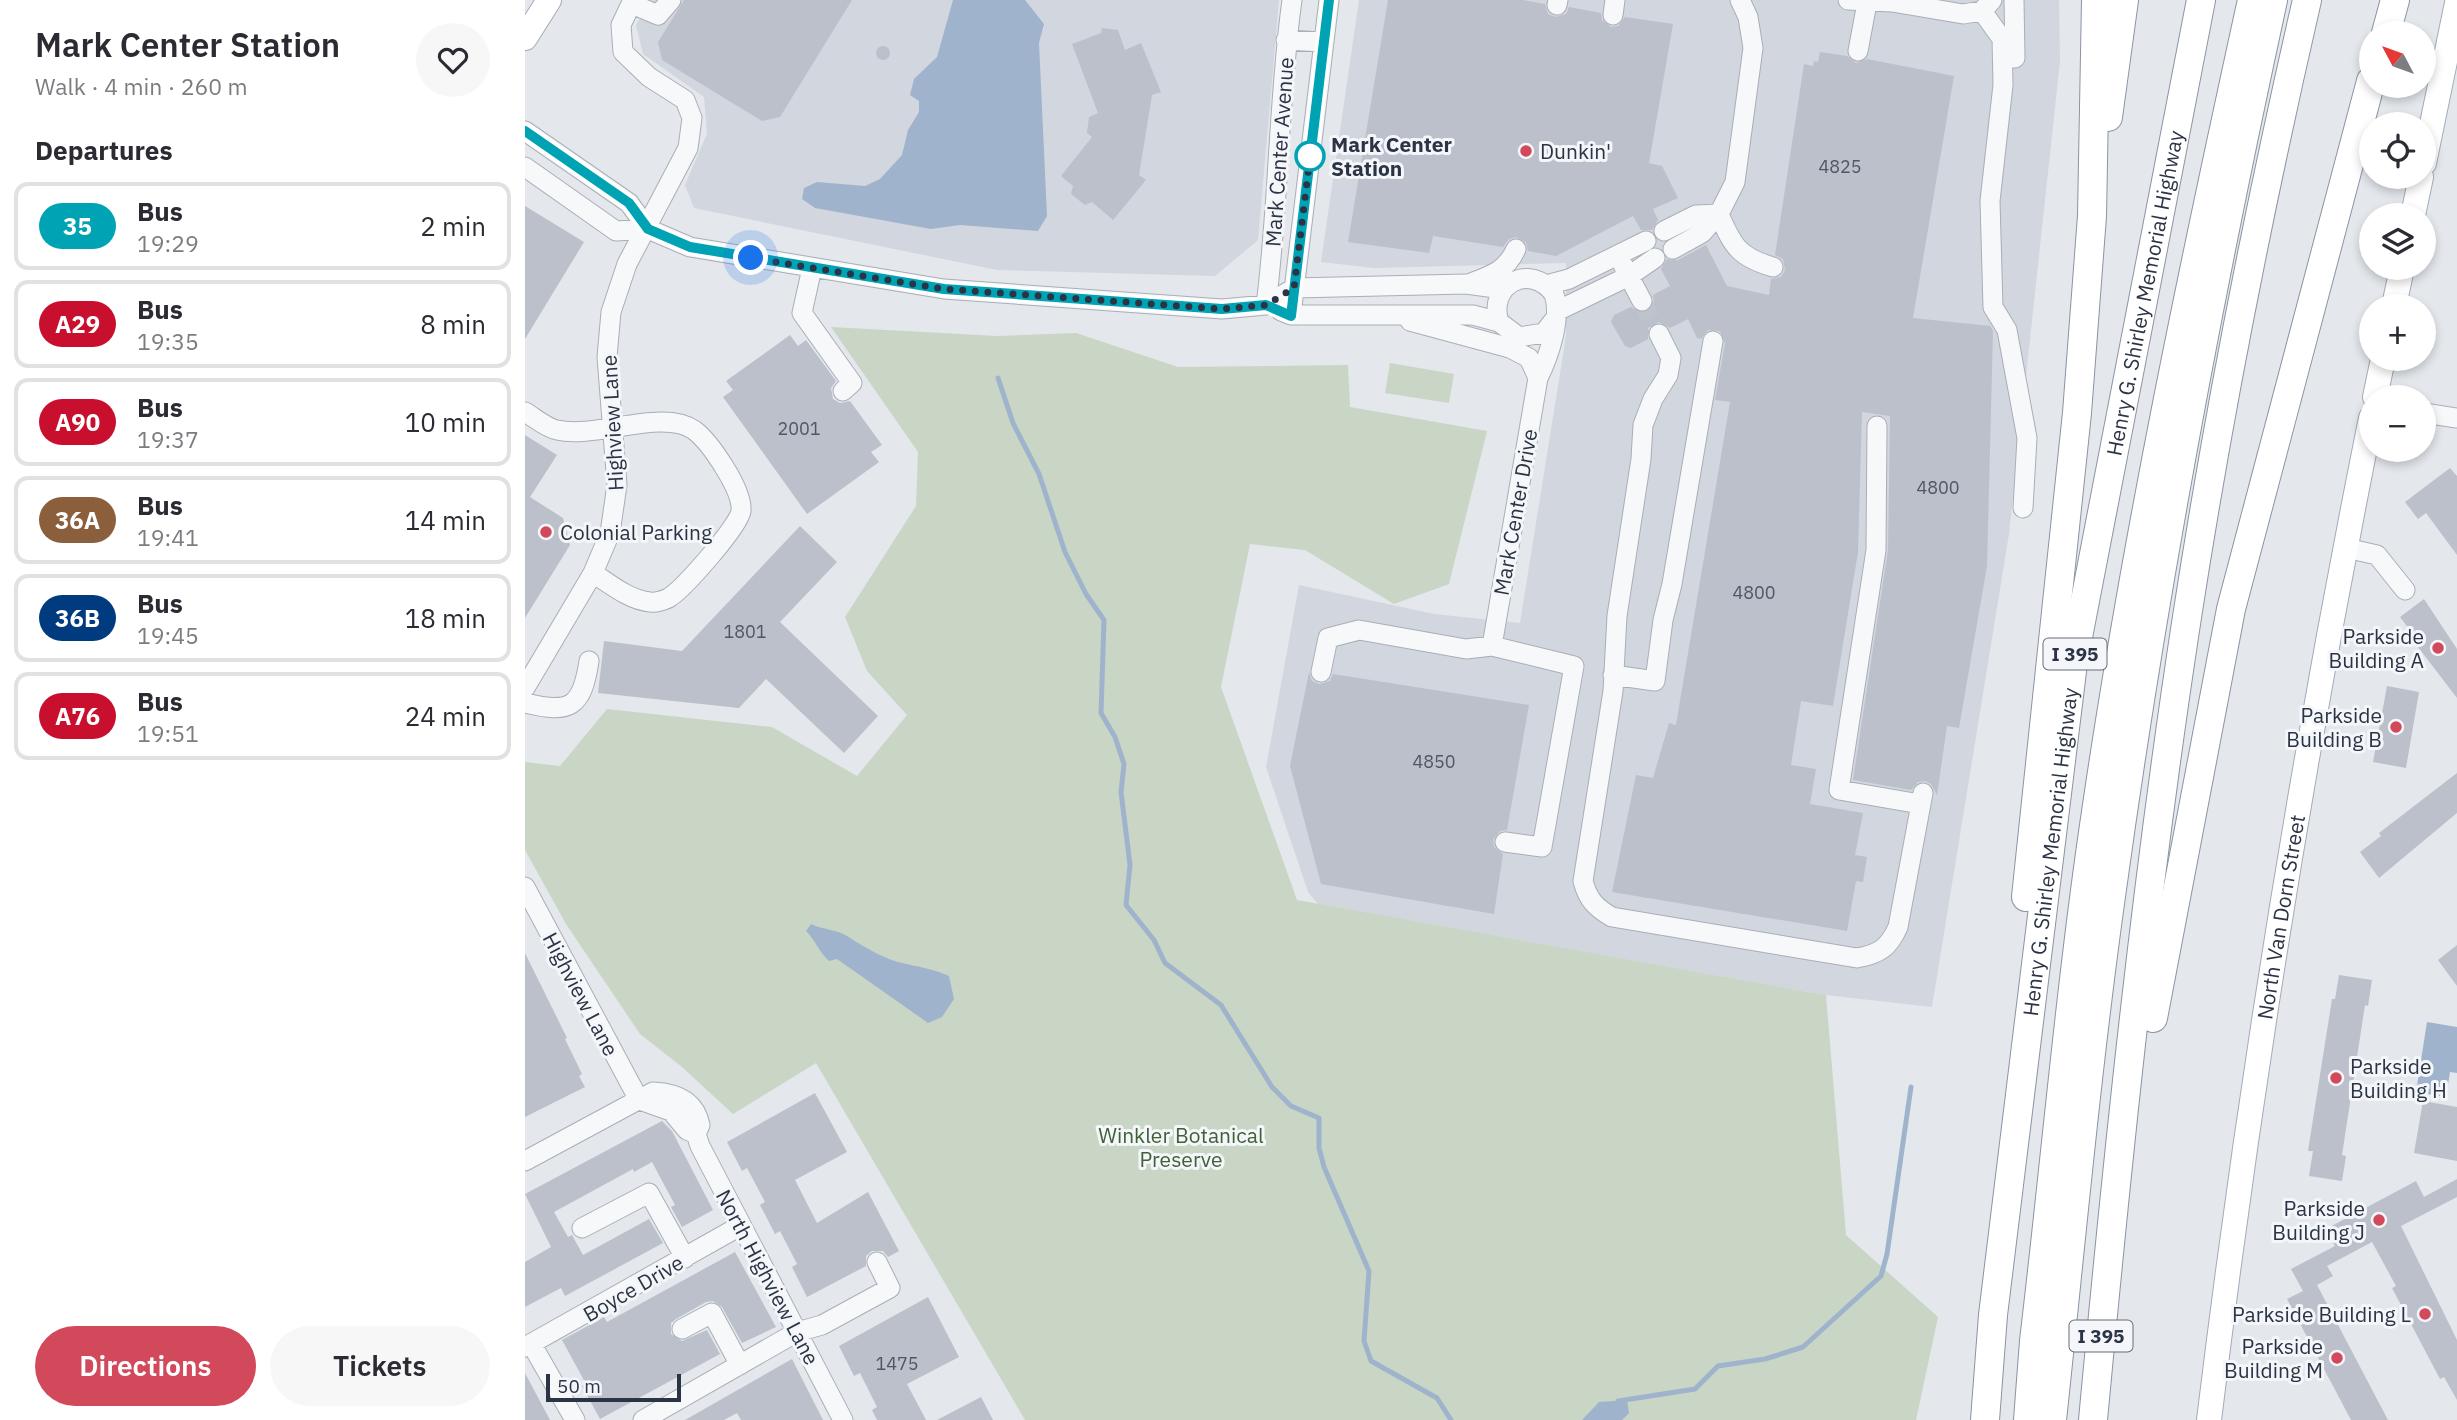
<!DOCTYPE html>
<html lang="en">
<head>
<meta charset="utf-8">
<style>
	:root { --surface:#fff; --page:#f7f7f7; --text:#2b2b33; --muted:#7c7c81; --line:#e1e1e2; --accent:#d1495b }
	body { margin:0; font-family:"IBM Plex Sans",sans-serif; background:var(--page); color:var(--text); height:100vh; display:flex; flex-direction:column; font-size:26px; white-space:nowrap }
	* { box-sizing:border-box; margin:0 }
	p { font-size:23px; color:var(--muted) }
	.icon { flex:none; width:38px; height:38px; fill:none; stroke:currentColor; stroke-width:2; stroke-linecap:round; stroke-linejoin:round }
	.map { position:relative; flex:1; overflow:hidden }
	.drawer { display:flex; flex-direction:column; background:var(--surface); width:525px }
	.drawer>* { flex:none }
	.badge { padding:0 14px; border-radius:23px; font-size:24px; line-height:46px }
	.needle { width:46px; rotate:311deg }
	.buttons { position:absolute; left:1834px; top:21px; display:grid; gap:14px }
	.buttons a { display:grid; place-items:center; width:77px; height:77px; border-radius:50%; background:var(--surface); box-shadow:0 4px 10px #0003; font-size:35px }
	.scale { position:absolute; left:21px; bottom:18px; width:135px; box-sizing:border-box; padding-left:7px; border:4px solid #2b3445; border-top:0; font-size:19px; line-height:24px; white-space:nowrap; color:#2b3445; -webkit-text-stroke:5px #f4f6f9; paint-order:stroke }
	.you { position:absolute; width:35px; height:35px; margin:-18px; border:5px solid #fff; border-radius:50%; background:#1a73e8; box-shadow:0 0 0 10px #1a73e833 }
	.map>.badge { position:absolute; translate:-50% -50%; box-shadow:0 0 0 4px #fff }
	h2 { padding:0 35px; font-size:26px; line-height:63px }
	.round { display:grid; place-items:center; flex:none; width:74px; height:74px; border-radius:37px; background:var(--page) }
	.head { display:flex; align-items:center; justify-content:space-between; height:119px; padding:0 35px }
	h1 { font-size:33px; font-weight:600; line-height:52px }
	.action { display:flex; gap:14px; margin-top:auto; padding:14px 35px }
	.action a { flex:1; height:80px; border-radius:42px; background:var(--accent); color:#fff; font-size:28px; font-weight:600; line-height:80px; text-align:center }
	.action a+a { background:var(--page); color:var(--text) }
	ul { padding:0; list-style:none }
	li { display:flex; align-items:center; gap:21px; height:88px; margin:0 14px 10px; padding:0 21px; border:4px solid var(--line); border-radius:14px }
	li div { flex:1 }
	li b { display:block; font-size:26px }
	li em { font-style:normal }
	li .badge { min-width:77px; font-weight:700; text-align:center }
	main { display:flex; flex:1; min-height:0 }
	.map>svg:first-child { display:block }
	.built { fill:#d2d6de }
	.green { fill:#c9d6c5 }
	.water { fill:#9fb4cc }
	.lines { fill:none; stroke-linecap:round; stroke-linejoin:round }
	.stream { stroke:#9fb4cc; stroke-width:5 }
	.building { fill:#bbc0ca }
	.minor-tunnel { stroke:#bfc3cb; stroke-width:19; stroke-dasharray:19 10; stroke-linecap:butt }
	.minor-casing { stroke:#a9aeb7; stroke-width:21 }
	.major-casing { stroke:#a3abb8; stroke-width:26 }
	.highway-casing { stroke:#8b94a3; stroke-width:30 }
	.minor { stroke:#f7f8fa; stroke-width:19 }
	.major { stroke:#fff; stroke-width:24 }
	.highway { stroke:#fff; stroke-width:28 }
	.line-casing { stroke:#fff; stroke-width:16 }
	.line { stroke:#00a3b4; stroke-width:10 }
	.walk { stroke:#2b3445; stroke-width:7; stroke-dasharray:0 12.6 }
	.poi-dot { fill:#d1495b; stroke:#f4f6f9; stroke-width:2.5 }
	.stop-dot { fill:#fff; stroke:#00a3b4; stroke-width:3.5 }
	.labels { text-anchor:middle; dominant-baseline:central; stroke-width:6; stroke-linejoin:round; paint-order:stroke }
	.number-label { font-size:18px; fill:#4f5766 }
	.shield { fill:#f4f6f9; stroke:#676e7b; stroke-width:2 }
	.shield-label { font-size:19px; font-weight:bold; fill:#2b3445 }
	.stop-label { font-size:21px; font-weight:bold; fill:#2b3445; stroke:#f4f6f9; text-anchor:start }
	.poi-label { font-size:21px; fill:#2b3445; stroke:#f4f6f9; text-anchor:end }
	.street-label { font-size:21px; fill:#2b3445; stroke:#f4f6f9 }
	.park-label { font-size:21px; fill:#3f6138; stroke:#f4f6f9 }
</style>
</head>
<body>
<main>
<section class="drawer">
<div class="head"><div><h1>Mark Center Station</h1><p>Walk · 4 min · 260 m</p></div><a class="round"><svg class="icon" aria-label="heart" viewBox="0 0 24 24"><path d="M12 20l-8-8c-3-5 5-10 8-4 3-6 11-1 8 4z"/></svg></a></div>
<h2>Departures</h2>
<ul>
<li><span class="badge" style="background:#00a3b4;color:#fff">35</span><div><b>Bus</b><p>19:29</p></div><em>2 min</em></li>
<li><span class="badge" style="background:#c8102e;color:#fff">A29</span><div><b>Bus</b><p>19:35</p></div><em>8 min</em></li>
<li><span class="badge" style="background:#c8102e;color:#fff">A90</span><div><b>Bus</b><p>19:37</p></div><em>10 min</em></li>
<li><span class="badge" style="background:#8b5e3c;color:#fff">36A</span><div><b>Bus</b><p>19:41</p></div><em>14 min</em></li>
<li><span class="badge" style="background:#003b80;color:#fff">36B</span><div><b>Bus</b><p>19:45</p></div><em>18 min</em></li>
<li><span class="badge" style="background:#c8102e;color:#fff">A76</span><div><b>Bus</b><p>19:51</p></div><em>24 min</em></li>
</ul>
<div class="action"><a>Directions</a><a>Tickets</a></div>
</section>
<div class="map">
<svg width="1932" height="1420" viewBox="0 0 1932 1420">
	<rect width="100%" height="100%" fill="#e4e7ec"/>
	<path class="built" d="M126,0H754L733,240L690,276L472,270L169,208L160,185L182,134L179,97L118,54L111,25Z
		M834,0H1534L1535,61L1484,534L1407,1007L1301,995L793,904L783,892L741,767L774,585L909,614L995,623L1041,336V263L849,268L796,262Z"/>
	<path class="green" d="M306,327L472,336L551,333L653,367L823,365L825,407L962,431L924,584L869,604L780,550L725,544L696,687L772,900L1301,995L1321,1235L1413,1317L1391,1420H500L291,1063L208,1114L157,1067L115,1034L41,924L0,850V762L35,766L82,709L247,727L332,776L382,715L342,671L320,617L391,506L393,452Z
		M865,363L929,374L924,403L860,393Z"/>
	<path class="water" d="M428,0H500L519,24L514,43L522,216L513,231L435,225L406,229L290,208L277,199L279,188L292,182L340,186L355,179L377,155L383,130L394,112V101L385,95L389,79L412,57Z
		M286,924C298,930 311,929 322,936C341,948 360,960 382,964C398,968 409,969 424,976L429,999L417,1017L403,1023L312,959L304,961C294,952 291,941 281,931Z
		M1902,1022L1932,1027V1073L1925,1072L1921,1097L1891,1092Z
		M1102,1400L1104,1413L1097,1420H1057L1074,1402Z"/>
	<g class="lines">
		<path class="stream" d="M473,378L488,423L514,474L540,552L561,594L579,620L576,713L590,737L599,764L596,792L605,865L601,905L629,940L640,963L696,1005L747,1087L766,1106L794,1118V1148L799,1167L844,1271L839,1341L846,1361L912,1398L926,1420
			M1093,1401L1170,1389L1193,1366L1240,1359L1278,1347L1356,1276L1362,1254L1386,1087"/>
	</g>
	<path class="building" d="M159,0H327L255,117L237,121L137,60L133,42Z
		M863,0H998L1020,4L1023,14L1030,17L1041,14L1044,7L1076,13L1077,20L1086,27L1093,26L1100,17L1148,24L1124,163L1137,166L1153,198L1128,209L1133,220L1127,230H1116L1108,216L1031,256L1003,251L1001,242L991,237L984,239L978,247L908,236L904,253L823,242Z
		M577,28L593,30L600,50L616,43L636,92L627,95L614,175L621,180L588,220L567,202L560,205L546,194L548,186L536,176L567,137L562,133L564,117L573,113L547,44L576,33Z
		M351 53a7 7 0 1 1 14 0a7 7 0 1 1-14 0Z
		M1295,52L1322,56L1331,63L1342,59L1429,76L1388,318L1465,326L1468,331L1462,566L1434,728L1422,726L1412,795L1406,784L1400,781L1393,782L1386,790L1328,780L1363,550L1365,416L1337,412L1333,552L1308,706L1276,701L1266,765L1291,769L1285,804L1338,813L1330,855L1342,857L1338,882L1331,881L1322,931L1087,892L1111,775L1128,778L1144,723L1151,725L1205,402L1190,400L1200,343L1195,331L1183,330L1176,339L1172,338L1163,319L1145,328L1134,322L1123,328V339L1106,348L1100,346L1086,322L1089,315L1106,307L1116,313L1123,311L1129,302L1128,295L1145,286L1136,269L1142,259L1153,260L1181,245L1202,286L1244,295L1246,279L1256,277L1260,270L1258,259L1250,255L1279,64L1288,66L1289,61L1293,62Z
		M0,206L59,242L0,339Z
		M265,335L273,346L281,340L311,381L306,388L308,399L315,403L325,401L357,445L346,452L354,462L282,514L198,397L208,390L201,381Z
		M0,435L32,455L5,497L38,518L45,545L0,618Z
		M1925,468L1932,476V555L1901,513L1893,519L1880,502Z
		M275,526L312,562L255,622L353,716L319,753L241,679L214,708L73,693L79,641L157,651Z
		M1899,599L1932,649V698L1893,647L1896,645L1875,617Z
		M784,672L787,681L794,684L805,681L808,674L1004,705L982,830L975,831L968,840L969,847L978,854L969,914L796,884L765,766Z
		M1862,686L1894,692L1881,768L1848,762Z
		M1932,773V813L1854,878L1835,852L1856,836L1854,833Z
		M1932,945V986L1913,960Z
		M0,953L42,1038L40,1039L57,1074L54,1076L60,1087L0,1117Z
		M1814,975L1847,980L1843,1006L1840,1005L1817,1155L1821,1156L1817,1181L1784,1176L1788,1151H1783L1807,999H1810Z
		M290,1093L322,1152L270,1180L292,1223L343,1192L374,1251L363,1257L358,1251H347L341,1256V1266L282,1297L267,1267L272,1264L255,1231L250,1234L235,1205L240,1202L222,1168L217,1171L202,1142Z
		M1898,1101L1932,1107V1161L1889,1153Z
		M137,1121L147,1131L188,1210L157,1227L146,1207L150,1205L127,1162L109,1172L108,1169L29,1212L43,1237L47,1235L58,1255L124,1219L138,1243L40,1296L36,1288L0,1307V1262L26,1247L0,1194Z
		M1932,1179V1197L1876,1226L1932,1340V1400L1919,1377L1915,1379L1867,1288L1871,1286L1847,1242L1802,1266L1808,1276L1792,1285L1863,1420H1826L1762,1299L1778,1291L1766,1269L1810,1246L1801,1229L1891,1181L1899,1197Z
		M210,1252L251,1327L217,1343L197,1307L188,1301L181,1302L151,1319L146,1323V1334L157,1341L182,1330L195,1354L75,1419L57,1386L61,1384L37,1340L79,1317L82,1322Z
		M403,1297L434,1357L382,1384L401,1420H352L347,1410L352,1407L335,1373L329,1376L314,1346Z
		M267,1359L298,1420H216L212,1413L199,1420H160Z
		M0,1373L25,1420H0Z
		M456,1397L468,1420H412Z"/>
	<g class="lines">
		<path class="minor-tunnel" d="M1117,301L1134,334"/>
		<defs>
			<path id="minor" d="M1323,0L1367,2L1438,14L1457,11L1467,0
				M1489,0L1490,58
				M107,4L133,15L146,0
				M1032,5L1033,0
				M1457,11L1477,39L1478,85L1465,201L1468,307L1482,330L1502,438L1498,508
				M1088,15L1090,0
				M761,40L798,42
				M1333,51L1342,3
				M0,131L104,203L123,229L165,247L419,289L697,309L741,305L769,288L941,284L978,289
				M0,167L91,231L123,229
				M1194,214C1208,247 1214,257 1248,267
				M1139,231L1171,215L1194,214
				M1148,249L1177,233L1194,214L1210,182L1228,48L1223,17L1215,0
				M1098,265L1117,301
				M287,268L277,313L327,383L318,391
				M943,284C964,276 981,272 991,249
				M1021,285L1044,279L1121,241
				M741,305C754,204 753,101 767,0
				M756,311L766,315H948L974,322
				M1032,311L1104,276L1130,258
				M766,315L804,0
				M885,321L985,348L1004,358L1013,378
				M1134,334L1146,358L1143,375L1128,399L1118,425L1116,459L1092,616L1088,691L1058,881C1063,900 1071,908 1087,917L1332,958C1355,954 1364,947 1373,927L1398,793
				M0,412C10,418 21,428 32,430C71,439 138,408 169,430C185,442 218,490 216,511C214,526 159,588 145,597C141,600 130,603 125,602C104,600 85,584 68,573
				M1899,413L1932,418
				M1352,426L1351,550L1314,790L1395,804
				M1821,548L1852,555L1880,590
				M796,672L803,638L834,630L941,649L967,646
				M1088,675L1130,681L1138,620L1147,584L1188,341
				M0,688L68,573L85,533L92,485L82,357L86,312L102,264L163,148L167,118L160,100L124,77L98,52L96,25L108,0
				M0,703C45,714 57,708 64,661
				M980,842L1017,847L1049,666L967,646L1013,378C1024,356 1037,318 1029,294C1006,262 962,284 974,322L994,337L1019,333L1029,320
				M0,887L114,1100
				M115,1100L146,1111L162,1130L171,1134
				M0,1161L128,1092C151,1093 170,1101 175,1125L171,1134L175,1146L318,1420
				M57,1228L124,1193L160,1258
				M157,1329L187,1313L215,1365
				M7,1345L50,1420
				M0,1347L215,1226
				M118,1420L272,1332L297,1325L365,1288L352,1262"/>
			<g id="major">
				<path d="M0,38L24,0"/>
				<path d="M1899,163L1932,3"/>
				<path d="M1888,215L1896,177"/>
				<path d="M1869,306L1877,268"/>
				<path d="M1850,397L1858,359"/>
				<path id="s1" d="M1684,1420C1725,1084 1779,750 1846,418"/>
			</g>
			<g id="highway">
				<path d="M1861,33L1870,0"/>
				<path d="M1583,117L1599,0"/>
				<path d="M1501,897L1552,413L1567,216L1571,0"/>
				<path d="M1628,1018L1706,609L1846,81"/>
				<path id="s2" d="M1460,1420L1468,1315L1548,663L1676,0"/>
				<path d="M1503,1420L1509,1341C1530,1165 1545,987 1571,812C1611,539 1668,269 1727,0"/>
				<path d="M1527,1420C1546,1243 1562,1065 1587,889C1628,591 1684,294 1748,0"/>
				<path d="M1568,1420C1593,1152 1621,883 1662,617C1694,410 1735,204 1782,0"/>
			</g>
		</defs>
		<use href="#minor" class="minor-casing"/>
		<use href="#major" class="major-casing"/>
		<use href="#highway" class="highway-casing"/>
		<use href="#minor" class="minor"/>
		<use href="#major" class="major"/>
		<use href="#highway" class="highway"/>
	</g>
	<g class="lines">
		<defs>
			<path id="line" d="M0,131L104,203L123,229L165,247L419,289L697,309L741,305L766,316L804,0"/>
		</defs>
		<use href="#line" class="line-casing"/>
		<use href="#line" class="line"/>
		<path class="walk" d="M226,258L419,289L697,309L741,305L769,288L786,149L785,156"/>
	</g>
	<g class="poi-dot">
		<circle cx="1001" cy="151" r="7"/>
		<circle cx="21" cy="532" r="7"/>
		<circle cx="1913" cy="648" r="7"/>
		<circle cx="1871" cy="727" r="7"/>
		<circle cx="1811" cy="1078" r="7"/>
		<circle cx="1854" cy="1220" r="7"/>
		<circle cx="1900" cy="1314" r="7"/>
		<circle cx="1812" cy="1358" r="7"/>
	</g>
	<circle class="stop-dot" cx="785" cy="156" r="14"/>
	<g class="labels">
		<g class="number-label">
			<text x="1315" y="166">4825</text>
			<text x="274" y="428">2001</text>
			<text x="1413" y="487">4800</text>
			<text x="1229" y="592">4800</text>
			<text x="220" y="631">1801</text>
			<text x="909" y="761">4850</text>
			<text x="372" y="1363">1475</text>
		</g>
		<g class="shield">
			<rect x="1518.5" y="638.5" width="63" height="31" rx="5"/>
			<rect x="1544.5" y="1320.5" width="63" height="31" rx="5"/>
		</g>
		<g class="shield-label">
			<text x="1550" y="654">I 395</text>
			<text x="1576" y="1336">I 395</text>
		</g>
		<g class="stop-label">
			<text x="806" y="144">Mark Center<tspan x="806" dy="24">Station</tspan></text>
		</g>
		<g class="poi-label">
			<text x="1015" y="151" text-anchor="start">Dunkin'</text>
			<text x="35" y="532" text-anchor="start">Colonial Parking</text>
			<text x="1899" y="636">Parkside<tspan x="1899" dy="24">Building A</tspan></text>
			<text x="1857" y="715">Parkside<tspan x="1857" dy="24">Building B</tspan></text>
			<text x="1825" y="1066" text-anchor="start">Parkside<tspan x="1825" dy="24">Building H</tspan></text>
			<text x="1840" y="1208">Parkside<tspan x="1840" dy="24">Building J</tspan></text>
			<text x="1886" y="1314">Parkside Building L</text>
			<text x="1798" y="1346">Parkside<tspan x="1798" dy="24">Building M</tspan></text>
		</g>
		<g class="street-label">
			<text transform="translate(754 152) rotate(-86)">Mark Center Avenue</text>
			<text stroke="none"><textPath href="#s2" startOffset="1139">Henry G. Shirley Memorial Highway</textPath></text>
			<text transform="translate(87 423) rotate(-93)">Highview Lane</text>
			<text transform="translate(990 512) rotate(-80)">Mark Center Drive</text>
			<text stroke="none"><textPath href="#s2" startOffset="572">Henry G. Shirley Memorial Highway</textPath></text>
			<text stroke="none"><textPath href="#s1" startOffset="508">North Van Dorn Street</textPath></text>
			<text transform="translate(56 994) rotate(62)">Highview Lane</text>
			<text transform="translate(243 1277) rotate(62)">North Highview Lane</text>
			<text transform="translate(108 1288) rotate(-30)">Boyce Drive</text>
		</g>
		<g class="park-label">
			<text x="656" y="1135">Winkler Botanical<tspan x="656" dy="24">Preserve</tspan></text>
		</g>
	</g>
</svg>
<div class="buttons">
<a><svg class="needle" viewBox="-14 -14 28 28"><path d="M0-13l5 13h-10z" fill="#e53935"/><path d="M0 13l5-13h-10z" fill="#7c7c81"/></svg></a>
<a><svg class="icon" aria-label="locate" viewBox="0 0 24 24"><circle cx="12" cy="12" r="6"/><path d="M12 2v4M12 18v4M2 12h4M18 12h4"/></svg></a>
<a><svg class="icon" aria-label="layers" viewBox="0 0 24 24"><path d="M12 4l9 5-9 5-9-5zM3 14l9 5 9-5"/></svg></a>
<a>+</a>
<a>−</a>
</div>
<div class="scale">50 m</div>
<div class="you" style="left:226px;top:258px"></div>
</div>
</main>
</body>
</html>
